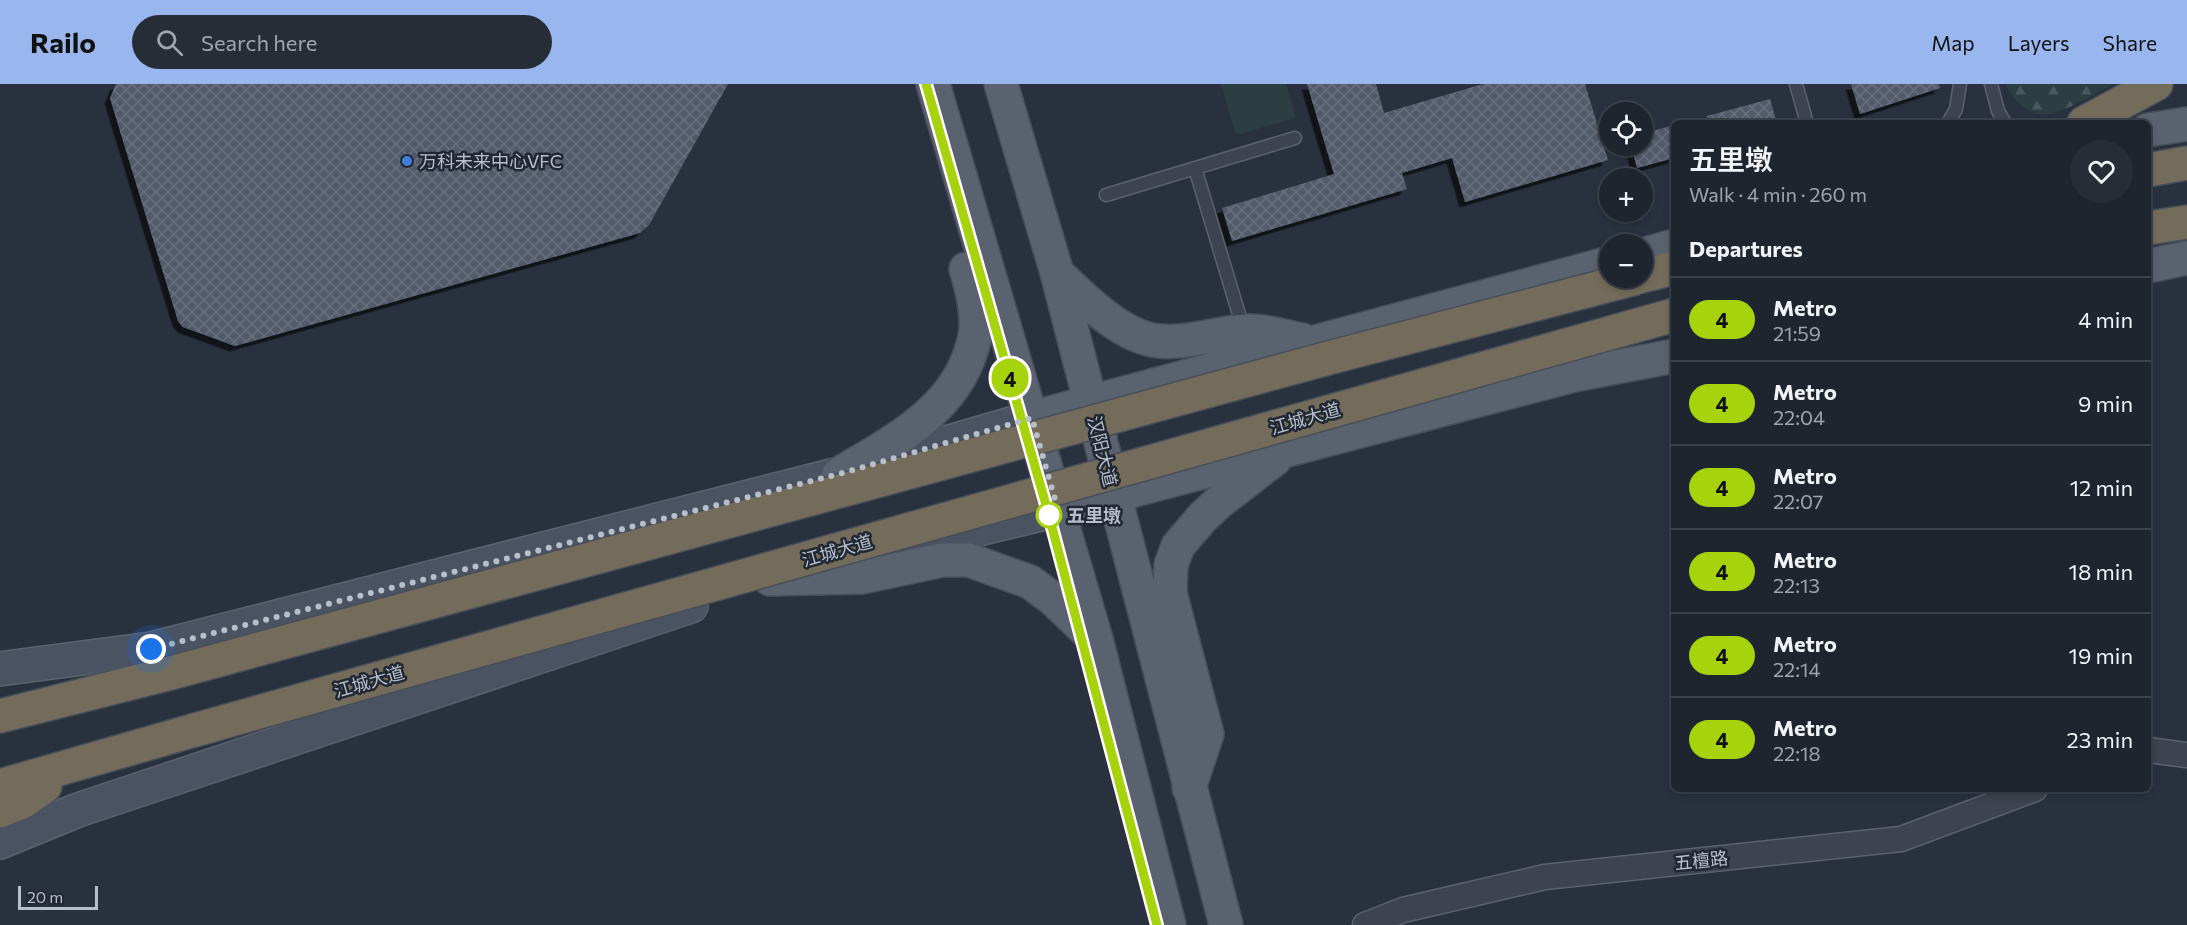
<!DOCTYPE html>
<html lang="en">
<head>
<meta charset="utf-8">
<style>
	:root { --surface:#1f252f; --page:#272d37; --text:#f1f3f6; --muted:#a1a5aa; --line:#3c424b; --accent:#9ab6ee }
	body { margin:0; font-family:Commissioner,"Noto Sans SC",sans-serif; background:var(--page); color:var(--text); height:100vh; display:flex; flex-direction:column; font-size:22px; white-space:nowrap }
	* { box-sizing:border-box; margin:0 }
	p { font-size:20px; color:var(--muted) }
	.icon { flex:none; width:33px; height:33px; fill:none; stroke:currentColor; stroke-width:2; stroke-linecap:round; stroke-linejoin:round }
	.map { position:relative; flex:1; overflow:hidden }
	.details { position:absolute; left:1671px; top:36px; width:480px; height:672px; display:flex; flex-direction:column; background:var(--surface); border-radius:9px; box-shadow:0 3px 9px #0003,0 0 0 2px var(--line) }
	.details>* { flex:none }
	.badge { padding:0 12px; border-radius:20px; font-size:21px; line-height:39px }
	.fabs { position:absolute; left:1599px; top:18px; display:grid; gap:12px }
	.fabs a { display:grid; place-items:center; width:54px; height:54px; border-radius:50%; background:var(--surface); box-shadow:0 3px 9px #0003,0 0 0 2px var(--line); font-size:30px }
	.scale { position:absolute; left:18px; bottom:15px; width:80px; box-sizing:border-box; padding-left:6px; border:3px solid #b9bfca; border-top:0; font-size:16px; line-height:21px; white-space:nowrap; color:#b9bfca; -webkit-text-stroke:4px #212834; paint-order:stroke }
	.you { position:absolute; width:30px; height:30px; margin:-15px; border:4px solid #fff; border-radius:50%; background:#1a73e8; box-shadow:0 0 0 9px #1a73e833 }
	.map>.badge { position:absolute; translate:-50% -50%; box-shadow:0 0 0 3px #fff }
	h2 { padding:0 18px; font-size:22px; line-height:54px }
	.round { display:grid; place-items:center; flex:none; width:63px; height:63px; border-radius:32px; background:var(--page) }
	.headline { display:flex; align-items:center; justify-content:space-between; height:102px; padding:0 18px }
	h1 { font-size:28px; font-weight:600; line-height:45px }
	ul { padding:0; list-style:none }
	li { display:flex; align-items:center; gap:18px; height:84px; padding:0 18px; border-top:2px solid var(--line) }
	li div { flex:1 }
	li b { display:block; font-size:22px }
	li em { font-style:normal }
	li .badge { min-width:66px; font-weight:700; text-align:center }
	header { display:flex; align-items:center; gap:36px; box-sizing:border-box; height:84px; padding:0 30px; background:var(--accent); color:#111 }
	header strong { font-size:28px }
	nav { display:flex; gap:33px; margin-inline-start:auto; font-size:21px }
	.search { width:420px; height:54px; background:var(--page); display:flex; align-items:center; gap:15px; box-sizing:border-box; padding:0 21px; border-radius:33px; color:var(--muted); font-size:22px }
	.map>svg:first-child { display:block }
	.forest { fill:url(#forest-firs) }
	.garden { fill:#2c3e41 }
	.building { fill:url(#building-cross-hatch); filter:url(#shadow) }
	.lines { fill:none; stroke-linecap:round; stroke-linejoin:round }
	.lane-casing { stroke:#5b616d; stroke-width:15 }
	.street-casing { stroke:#5b616d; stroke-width:27 }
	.secondary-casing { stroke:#5b616d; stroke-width:36 }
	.primary-casing { stroke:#464c58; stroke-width:36 }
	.highway-casing { stroke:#474e5a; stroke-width:36 }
	.lane { stroke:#3d434f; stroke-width:12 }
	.street { stroke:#3d434f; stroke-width:24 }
	.secondary { stroke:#4b5262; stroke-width:33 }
	.primary { stroke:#5b626f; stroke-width:33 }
	.highway { stroke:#746c5b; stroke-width:33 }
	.highway-bridge-casing { stroke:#474e5a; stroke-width:36; stroke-linecap:butt }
	.highway-bridge { stroke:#746c5b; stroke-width:33 }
	.line-casing { stroke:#fff; stroke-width:14 }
	.line { stroke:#a6d30b; stroke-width:9 }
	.walk { stroke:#b9bfca; stroke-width:6; stroke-dasharray:0 10.8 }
	.shop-dot { fill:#3f7fe0; stroke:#212834; stroke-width:2 }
	.stop-dot { fill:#fff; stroke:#a6d30b; stroke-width:3 }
	.labels { text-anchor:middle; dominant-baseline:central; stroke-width:5; stroke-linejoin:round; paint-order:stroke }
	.poi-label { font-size:18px; fill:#b9bfca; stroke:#212834; text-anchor:start }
	.street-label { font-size:18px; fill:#b9bfca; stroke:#212834 }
	.stop-label { font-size:18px; font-weight:bold; fill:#b9bfca; stroke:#212834; text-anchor:start }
</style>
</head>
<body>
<header>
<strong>Railo</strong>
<div class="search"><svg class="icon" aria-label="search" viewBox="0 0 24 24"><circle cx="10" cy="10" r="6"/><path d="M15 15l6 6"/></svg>Search here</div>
<nav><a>Map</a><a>Layers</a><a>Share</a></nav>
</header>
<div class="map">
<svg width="2187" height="841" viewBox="0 0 2187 841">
	<defs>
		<pattern id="forest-firs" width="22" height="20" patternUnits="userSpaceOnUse" patternTransform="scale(1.5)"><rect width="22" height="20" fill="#2c3e41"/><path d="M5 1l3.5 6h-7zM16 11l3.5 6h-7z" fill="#48585b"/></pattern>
		<pattern id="building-cross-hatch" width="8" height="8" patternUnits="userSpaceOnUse" patternTransform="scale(1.5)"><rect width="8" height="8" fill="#525a6a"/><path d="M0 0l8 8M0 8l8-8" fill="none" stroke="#69707e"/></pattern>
		<filter id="shadow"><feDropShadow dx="-5.5" dy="5.5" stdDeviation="0" flood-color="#0009"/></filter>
	</defs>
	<rect width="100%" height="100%" fill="#29313f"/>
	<path class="forest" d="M2006,0H2113C2094,11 2070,25 2049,30C2031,34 2011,16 2006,0Z"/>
	<path class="garden" d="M1221,0H1286L1296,34L1236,51Z"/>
	<path class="building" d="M116,0H728L649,141L640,149L235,262L183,243L178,237L110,14Z
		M1307,0H1376L1384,29L1483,0H1585L1608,76L1465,118L1452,74L1402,89L1407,105L1232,157L1222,124L1334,90Z
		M1851,0H1939L1940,4L1860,30Z
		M1770,15L1777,39H1708L1707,32Z
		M1674,41V74L1637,84L1631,62H1642V50Z"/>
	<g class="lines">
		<defs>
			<path id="lane" d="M1796,0L1807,39
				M1991,0L1998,27L2005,39
				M1948,39L1956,25L1960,0
				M1195,84L1244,247
				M1106,111L1295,54"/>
			<path id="street" d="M2148,666L2187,671
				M1365,841L1403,826L1545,793L1901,755L2035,705"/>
			<path id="secondary" d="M891,466L1058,426
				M0,585L151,565L839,390L1032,334
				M0,758L78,726L691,522"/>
			<path id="primary" d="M933,0L1096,555L1169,841
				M1001,0L1057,189L1226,841
				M2148,46L2187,40
				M1642,171L1674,162
				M2148,182L2187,174
				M1057,189C1082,213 1122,254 1159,257C1191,260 1221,247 1251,247C1267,247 1286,253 1302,256
				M1032,334L1610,179
				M839,390C890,359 952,329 971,267C973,260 976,252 976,244C977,224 972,205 966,185
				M1058,426L1574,291L1674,272
				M770,495L862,493L943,476H969L1030,498L1053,515L1095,555
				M1189,704L1207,650L1170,509L1171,481L1178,462L1202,434L1218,419L1275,375"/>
			<path id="highway" d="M2084,39L2156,0
				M2148,86L2187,79
				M2148,144L2187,138
				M1642,192L1674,184
				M0,632L171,589
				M0,702L195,646
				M0,727L24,717L45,702"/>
		</defs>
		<use href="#lane" class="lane-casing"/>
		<use href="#street" class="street-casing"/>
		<use href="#secondary" class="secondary-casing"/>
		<use href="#primary" class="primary-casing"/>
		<use href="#highway" class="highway-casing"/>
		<use href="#lane" class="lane"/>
		<use href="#street" class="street"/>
		<use href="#secondary" class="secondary"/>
		<use href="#primary" class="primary"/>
		<use href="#highway" class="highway"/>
		<defs>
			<path id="highway-bridge" d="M171,589L1336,272L1636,194
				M195,646L1674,231"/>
		</defs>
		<use href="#highway-bridge" class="highway-bridge-casing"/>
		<use href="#highway-bridge" class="highway-bridge"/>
	</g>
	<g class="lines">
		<defs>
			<path id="line" d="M926,0L1048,428L1157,841"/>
		</defs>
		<use href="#line" class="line-casing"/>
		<use href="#line" class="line"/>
		<path class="walk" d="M151,565L839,390L1032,334L1058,426L1049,431"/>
	</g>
	<circle class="shop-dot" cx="407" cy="77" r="6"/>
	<circle class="stop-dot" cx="1049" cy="431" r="12"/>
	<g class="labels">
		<g class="poi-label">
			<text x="419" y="77">万科未来中心VFC</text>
		</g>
		<g class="street-label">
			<text transform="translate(1305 334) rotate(-16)">江城大道</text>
			<text transform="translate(1103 367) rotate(76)">汉阳大道</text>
			<text transform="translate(837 466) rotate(-16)">江城大道</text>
			<text transform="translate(369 597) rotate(-16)">江城大道</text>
			<text transform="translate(1701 776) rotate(-6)">五檀路</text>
		</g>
		<g class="stop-label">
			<text x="1067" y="431">五里墩</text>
		</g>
	</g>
</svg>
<div class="fabs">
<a><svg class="icon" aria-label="locate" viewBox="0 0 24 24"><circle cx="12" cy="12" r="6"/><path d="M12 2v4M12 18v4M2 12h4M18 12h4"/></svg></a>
<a>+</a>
<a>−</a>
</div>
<div class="scale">20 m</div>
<div class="you" style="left:151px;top:565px"></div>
<b class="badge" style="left:1010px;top:294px;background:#a6d30b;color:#111">4</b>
<section class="details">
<div class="headline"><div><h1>五里墩</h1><p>Walk · 4 min · 260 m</p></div><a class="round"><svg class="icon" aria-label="heart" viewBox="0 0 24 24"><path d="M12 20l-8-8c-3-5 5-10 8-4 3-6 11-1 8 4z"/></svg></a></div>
<h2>Departures</h2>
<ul>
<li><span class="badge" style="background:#a6d30b;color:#111">4</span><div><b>Metro</b><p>21:59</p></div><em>4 min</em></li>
<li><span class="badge" style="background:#a6d30b;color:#111">4</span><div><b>Metro</b><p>22:04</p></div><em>9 min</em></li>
<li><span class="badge" style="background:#a6d30b;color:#111">4</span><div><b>Metro</b><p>22:07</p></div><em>12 min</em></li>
<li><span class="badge" style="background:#a6d30b;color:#111">4</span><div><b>Metro</b><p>22:13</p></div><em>18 min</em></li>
<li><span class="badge" style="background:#a6d30b;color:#111">4</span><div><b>Metro</b><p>22:14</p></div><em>19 min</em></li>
<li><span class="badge" style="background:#a6d30b;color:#111">4</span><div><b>Metro</b><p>22:18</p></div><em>23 min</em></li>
</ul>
</section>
</div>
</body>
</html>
